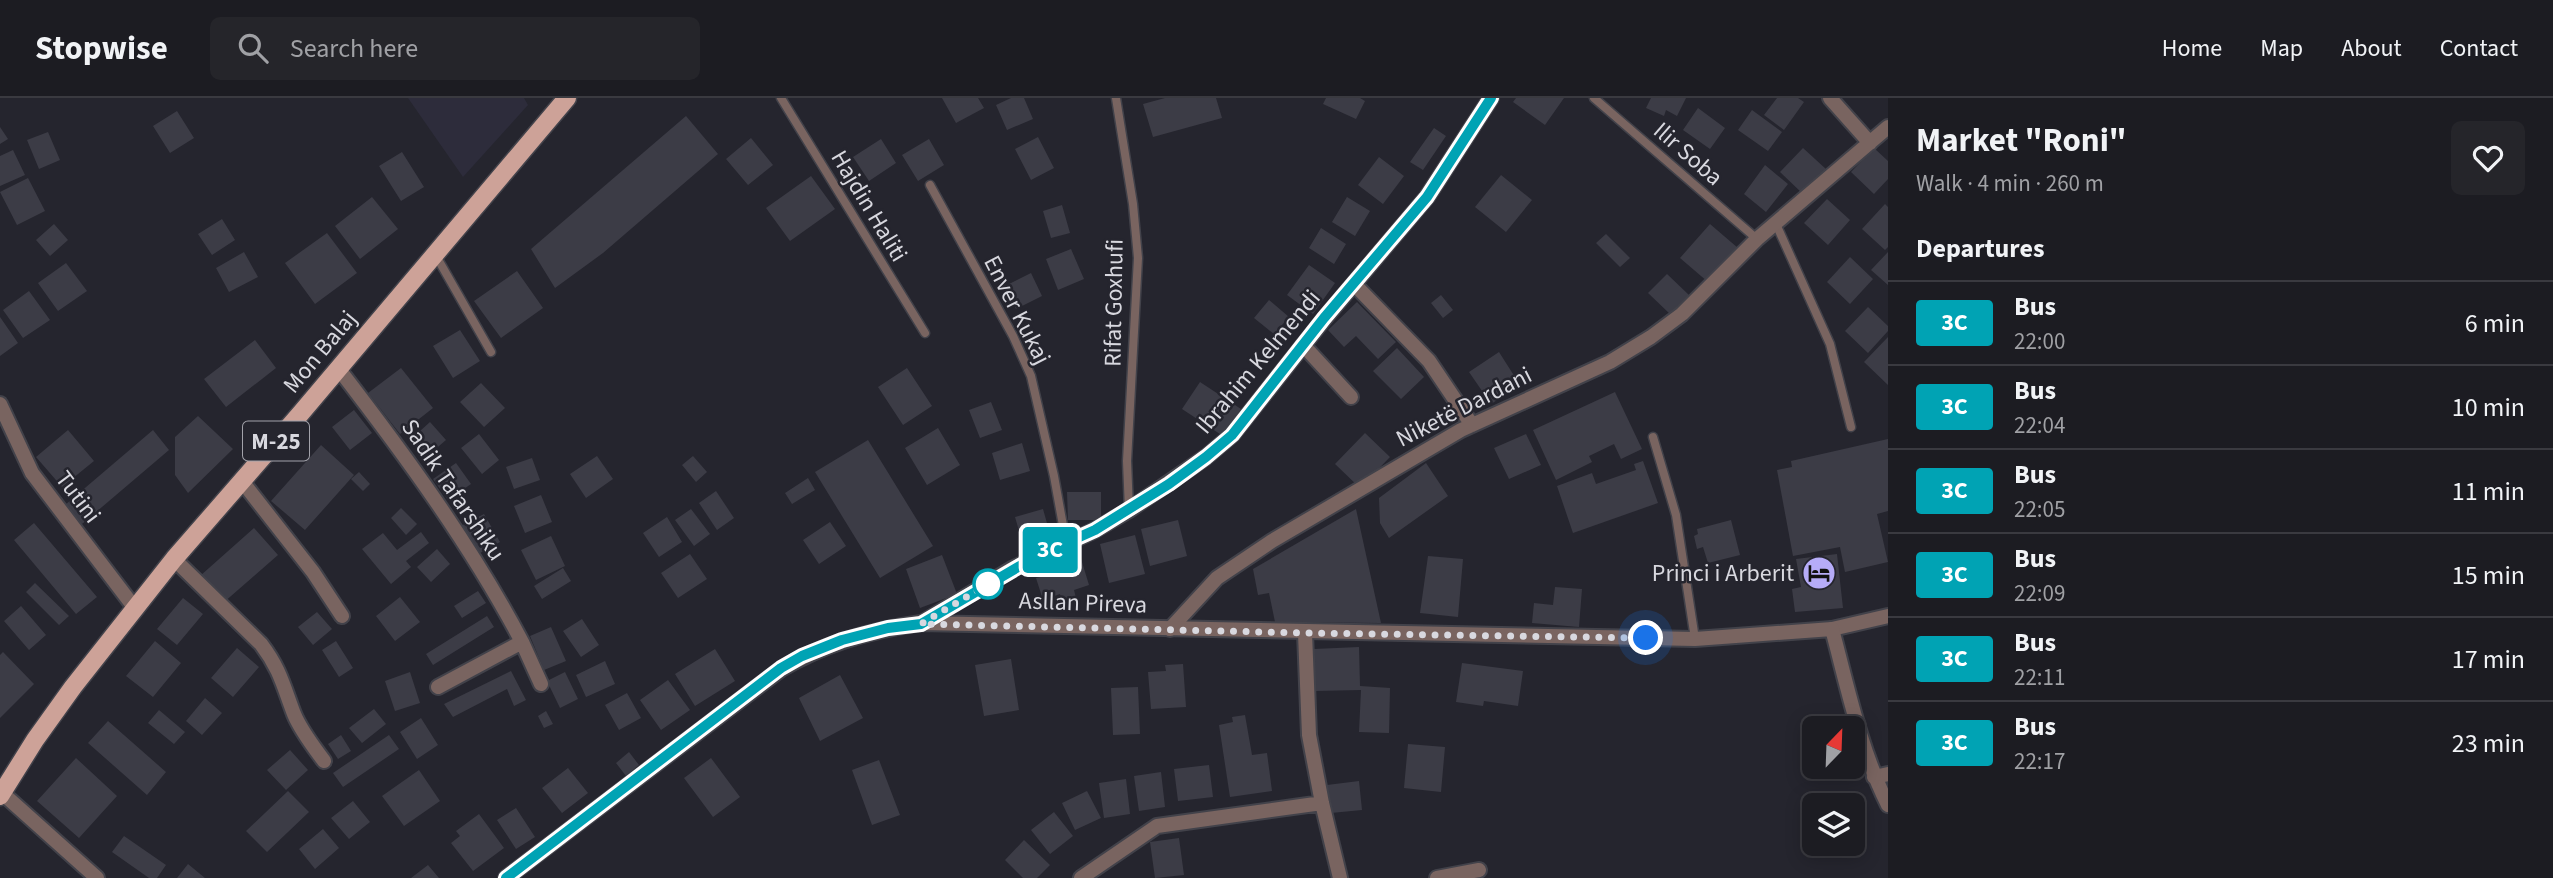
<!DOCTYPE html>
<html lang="en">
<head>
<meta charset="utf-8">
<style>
	:root { --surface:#1c1c22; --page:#25252a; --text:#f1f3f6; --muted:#a0a1a5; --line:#3a3a40 }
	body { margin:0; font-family:"Source Sans 3",sans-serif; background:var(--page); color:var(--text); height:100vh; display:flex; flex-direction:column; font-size:26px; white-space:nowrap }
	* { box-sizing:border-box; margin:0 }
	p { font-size:23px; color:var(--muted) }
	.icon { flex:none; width:38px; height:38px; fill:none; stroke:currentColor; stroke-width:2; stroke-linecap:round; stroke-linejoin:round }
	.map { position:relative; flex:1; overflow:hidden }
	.panel { display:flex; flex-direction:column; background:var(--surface); width:665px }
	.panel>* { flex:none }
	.badge { padding:0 14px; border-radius:5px; font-size:24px; line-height:46px }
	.needle { width:46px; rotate:23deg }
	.tools { position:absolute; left:1802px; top:618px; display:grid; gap:14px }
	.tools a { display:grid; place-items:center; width:63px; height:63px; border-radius:10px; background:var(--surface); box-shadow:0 4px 18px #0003,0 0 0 2px var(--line); font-size:35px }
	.you { position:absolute; width:35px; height:35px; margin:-18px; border:5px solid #fff; border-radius:50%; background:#1a73e8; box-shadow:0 0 0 10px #1a73e833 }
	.map>.badge { position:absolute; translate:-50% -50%; box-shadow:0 0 0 4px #fff }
	h2 { padding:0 28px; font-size:26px; line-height:63px }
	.round { display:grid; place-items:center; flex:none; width:74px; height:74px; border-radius:10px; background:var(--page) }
	.overview { display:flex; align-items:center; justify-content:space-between; height:119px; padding:0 28px }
	h1 { font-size:33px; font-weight:700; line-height:52px }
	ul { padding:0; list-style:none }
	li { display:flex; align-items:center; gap:21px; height:84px; padding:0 28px; border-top:2px solid var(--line) }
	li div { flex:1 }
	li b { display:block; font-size:26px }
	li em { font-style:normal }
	li .badge { min-width:77px; font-weight:700; text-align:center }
	header { display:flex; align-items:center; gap:42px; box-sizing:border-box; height:98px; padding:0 35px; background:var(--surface); border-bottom:2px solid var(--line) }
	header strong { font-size:33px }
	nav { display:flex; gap:38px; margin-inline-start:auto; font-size:24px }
	.search { width:490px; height:63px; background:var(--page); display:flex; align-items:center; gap:18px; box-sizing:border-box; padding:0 24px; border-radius:10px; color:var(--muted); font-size:26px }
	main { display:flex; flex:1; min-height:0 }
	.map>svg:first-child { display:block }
	.built { fill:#2d2c3b }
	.building { fill:#3c3c46 }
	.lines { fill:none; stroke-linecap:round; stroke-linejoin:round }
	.service-casing { stroke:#42424a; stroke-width:11 }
	.minor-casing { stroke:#42424a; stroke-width:18 }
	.tertiary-casing { stroke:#42424a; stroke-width:18 }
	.primary-casing { stroke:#42424a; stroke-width:21 }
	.service { stroke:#796460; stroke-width:8 }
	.minor { stroke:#796460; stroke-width:14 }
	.tertiary { stroke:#796460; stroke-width:14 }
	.primary { stroke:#cda298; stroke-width:18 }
	.line-casing { stroke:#fff; stroke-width:16 }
	.line { stroke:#00a3b4; stroke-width:10 }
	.walk { stroke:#d8d8df; stroke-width:7; stroke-dasharray:0 12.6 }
	.stop-dot { fill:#fff; stroke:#00a3b4; stroke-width:3.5 }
	.labels { text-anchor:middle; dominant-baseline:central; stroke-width:5; stroke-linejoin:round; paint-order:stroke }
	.shield { fill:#25252e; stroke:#a2a2aa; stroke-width:2 }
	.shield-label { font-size:23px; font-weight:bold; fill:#d8d8df }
	.street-label { font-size:24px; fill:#d8d8df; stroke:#25252e }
	.poi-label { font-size:24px; fill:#d8d8df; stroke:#25252e; text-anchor:end }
</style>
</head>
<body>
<header>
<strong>Stopwise</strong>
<div class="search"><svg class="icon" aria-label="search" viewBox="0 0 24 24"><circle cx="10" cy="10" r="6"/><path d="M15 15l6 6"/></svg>Search here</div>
<nav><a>Home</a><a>Map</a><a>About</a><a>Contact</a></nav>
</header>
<main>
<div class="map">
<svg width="1888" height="780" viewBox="0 0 1888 780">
	<rect width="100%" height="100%" fill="#25252e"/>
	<path class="built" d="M408,0H524L528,7L463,79Z"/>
	<path class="building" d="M942,0H978L984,10L956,25Z
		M1011,0H1024L1033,21L1007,32L996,7Z
		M1165,0H1216L1222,20L1153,39L1143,6Z
		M1326,0H1360L1365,3L1356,21L1323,6Z
		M1516,0H1564L1545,27L1513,4Z
		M1651,0H1686L1677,18L1666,12L1664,18L1646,10Z
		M1777,0H1798L1804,4L1784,32L1764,17Z
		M1698,10L1725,30L1710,51L1683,32Z
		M1752,12L1782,34L1768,53L1738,32Z
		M177,13L194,40L170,55L153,28Z
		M686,18L718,56L603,155L555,190L531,151Z
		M0,29L8,41L0,46Z
		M1434,30L1446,38L1423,72L1410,64Z
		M48,34L60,62L39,71L27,42Z
		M1038,39L1054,70L1031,82L1015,51Z
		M751,40L773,67L748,87L726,61Z
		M881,41L896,65L869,83L853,59Z
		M929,41L944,67L918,83L902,57Z
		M1803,50L1827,72L1803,96L1780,74Z
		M1874,50L1888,63V81L1874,96L1851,74Z
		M13,52L25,77L0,88V58Z
		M402,54L424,89L401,103L379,68Z
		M1379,59L1404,78L1383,106L1358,87Z
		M1765,67L1788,86L1766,114L1744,96Z
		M1501,77L1532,102L1506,134L1475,109Z
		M811,78L835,111L790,143L766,110Z
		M28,80L45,113L17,127L0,94Z
		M372,99L398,131L360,161L335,128Z
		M1347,99L1370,113L1355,138L1332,124Z
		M1827,101L1850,122L1828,147L1804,125Z
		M1885,106L1888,109V149L1885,152L1862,131Z
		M1062,107L1070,135L1051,140L1043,113Z
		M222,121L235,142L212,157L198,136Z
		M54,126L68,142L50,158L36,142Z
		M1710,126L1738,150L1708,184L1680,160Z
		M1321,130L1346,146L1334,166L1309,150Z
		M327,135L357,175L315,206L285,165Z
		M1606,136L1630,160L1620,169L1596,145Z
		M1071,151L1084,181L1058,192L1046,161Z
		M244,154L258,179L229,194L216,170Z
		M1888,154V187L1871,172Z
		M1850,159L1873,181L1850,206L1827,184Z
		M66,165L87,193L58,213L38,185Z
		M1309,167L1335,185L1313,216L1287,197Z
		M517,173L543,210L501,240L474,203Z
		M1031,175L1042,198L1016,211L1005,188Z
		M1667,176L1689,197L1670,216L1648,195Z
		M29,193L50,222L23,240L3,212Z
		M1441,197L1453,212L1443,220L1431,205Z
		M1269,202L1289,219L1274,236L1254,220Z
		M1357,204L1396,244L1378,261L1356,238L1344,249L1328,232Z
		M1868,209L1888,228V233L1868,255L1845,233Z
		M0,219L18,245L0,258Z
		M460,232L480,263L453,280L433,248Z
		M1888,239V287L1864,264Z
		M255,242L276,270L226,309L204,281Z
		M1397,250L1424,279L1401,301L1373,273Z
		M1499,254L1520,287L1491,306L1469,274Z
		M401,270L433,310L400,336L368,295Z
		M907,270L932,308L903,327L878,289Z
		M1200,284L1241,311L1223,338L1182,311Z
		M481,285L505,310L484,329L460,304Z
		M1615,294L1642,351L1621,361L1614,346L1589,358L1592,364L1556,382L1533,332Z
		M991,304L1002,332L980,340L969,312Z
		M354,312L372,335L350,352L332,329Z
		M198,318L233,351L188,395L175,377V339Z
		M430,324L446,342L425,360L409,343Z
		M938,330L960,367L927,387L905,350Z
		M68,332L94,363L62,389L36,359Z
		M153,332L169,352L82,426L65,407Z
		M1365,335L1390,359L1360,390L1335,366Z
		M479,336L499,362L482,376L461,350Z
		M1526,336L1541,367L1509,381L1494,350Z
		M1888,341V413L1877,416L1888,464L1845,474L1840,449L1793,458L1777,372L1792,369L1791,363Z
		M868,342L933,448L880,480L815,374Z
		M1022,345L1030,373L1000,382L992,355Z
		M321,347L354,377L305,432L271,403Z
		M597,358L613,381L586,400L570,376Z
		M693,358L707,374L696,384L682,367Z
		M532,360L540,382L514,391L506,369Z
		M1643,363L1658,405L1573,435L1557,388L1592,375L1596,386L1636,372L1634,366Z
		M456,365L471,386L448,402L433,381Z
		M1426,365L1448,398L1389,440L1380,425L1379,400Z
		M359,374L370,386L363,393L351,381Z
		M808,380L815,392L792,406L785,395Z
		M716,393L734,420L717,432L699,405Z
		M1067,394H1101V422H1068Z
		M541,397L552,424L525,435L514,408Z
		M401,410L417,426L406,437L391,420Z
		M691,411L710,436L694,448L675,422Z
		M1043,411L1052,443L1024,450L1015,419Z
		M1356,411L1381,525L1275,524L1269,495L1258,497L1253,471Z
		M484,416L500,444L473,459L457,430Z
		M667,419L682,444L659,459L643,435Z
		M1178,422L1187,458L1150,468L1141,431Z
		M1731,422L1740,457L1708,465L1703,449L1697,451L1694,438L1698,436L1697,431Z
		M830,424L846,448L819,466L803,442Z
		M34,425L97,499L76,516L14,442Z
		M254,430L278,457L223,505L200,478Z
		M421,434L429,445L406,463L411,469L391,486L362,451L383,435L397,452Z
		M1135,437L1145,476L1109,485L1100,446Z
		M551,438L565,468L536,482L521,452Z
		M437,451L450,466L431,484L417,469Z
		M1078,451L1089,487L1074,492L1076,500L1062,505L1060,496L1043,502L1036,480L1040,479L1037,469L1053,464L1052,459Z
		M690,456L707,481L678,500L661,475Z
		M1837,456L1843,510L1795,514L1792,491L1801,489L1796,461Z
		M942,457L957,496L920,510L906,471Z
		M1428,458L1463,461L1458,519L1420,515Z
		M563,470L571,483L542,501L534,488Z
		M35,485L69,518L59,527L26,494Z
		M1555,489L1582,491L1579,529L1532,525L1534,505L1553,507Z
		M478,493L486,505L462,520L454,508Z
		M400,499L420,524L395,543L376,518Z
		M183,500L203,516L177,547L157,531Z
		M21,508L46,537L29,552L4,523Z
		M317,514L332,531L313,547L298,529Z
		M487,518L494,529L433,567L426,556Z
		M582,521L599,547L581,559L563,533Z
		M551,529L566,563L544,572L530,538Z
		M155,543L181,565L153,599L126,578Z
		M336,543L353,570L339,579L322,552Z
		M1359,549L1360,588L1390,590L1389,635L1359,634L1361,592L1315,593L1314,551Z
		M237,550L259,569L233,599L211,580Z
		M715,551L735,583L695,608L675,576Z
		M3,554L34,586L0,620V557Z
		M1011,561L1019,612L984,618L975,567Z
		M605,563L615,586L586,599L576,577Z
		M1462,565L1523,573L1518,608L1484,603L1483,608L1456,604Z
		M1183,566L1186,609L1151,611L1148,574L1166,573L1165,567Z
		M511,573L526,602L514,608L507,591L453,619L444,606Z
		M410,574L420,605L395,613L385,583Z
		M565,574L578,601L560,610L547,583Z
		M840,577L863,620L820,643L799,600Z
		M668,582L690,612L661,632L640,602Z
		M1138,589L1140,636L1113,637L1111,590Z
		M627,595L641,620L619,632L605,607Z
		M205,600L222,615L202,637L186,623Z
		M374,611L386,626L362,645L349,630Z
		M159,612L185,634L174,646L148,625Z
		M546,613L553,626L544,630L538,618Z
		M1245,617L1252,657L1267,655L1272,693L1230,699L1219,627L1233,624L1232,619Z
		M421,620L438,647L417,661L400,634Z
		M108,623L166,674L147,697L88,645Z
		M341,637L351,653L338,661L328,646Z
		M389,637L399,651L343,689L333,675Z
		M1408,646L1445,649L1441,694L1404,690Z
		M290,652L308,672L286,692L267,672Z
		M629,654L639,667L626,678L616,665Z
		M76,660L117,698L79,740L37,703Z
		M711,660L740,699L713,719L684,680Z
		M879,662L900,717L872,727L852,672Z
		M1209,667L1213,699L1178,703L1174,671Z
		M568,670L588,695L562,715L542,690Z
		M419,672L440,703L404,728L382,698Z
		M1161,674L1165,709L1139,713L1134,678Z
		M1126,681L1130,716L1104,720L1099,685Z
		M1359,683L1362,712L1331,715L1327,687Z
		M288,693L309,714L267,754L246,733Z
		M1087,693L1101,720L1075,732L1062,705Z
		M353,703L370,724L349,741L331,720Z
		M516,710L535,739L516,751L497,722Z
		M1054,714L1073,738L1050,756L1031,732Z
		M479,716L504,750L473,773L451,745L460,738L456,733Z
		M323,731L339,750L315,771L299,751Z
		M124,738L166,767L157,780H149L112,754Z
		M1179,740L1184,777L1155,780L1150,744Z
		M1024,742L1050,767L1037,780H1023L1005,762Z
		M188,766L205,780H177Z
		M428,767L439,780H411Z"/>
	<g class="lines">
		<defs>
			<path id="service" d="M781,0L925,235
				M1116,0L1133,106L1138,160L1127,363L1129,412
				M1594,0L1757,141
				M930,87L1013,238L1031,278L1054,378L1066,444
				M1776,126L1830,246L1851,329
				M435,156L491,254
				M1653,339L1676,417L1695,541"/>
			<path id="minor" d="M1830,0L1870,45
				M1354,186L1429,263L1472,327
				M1303,247L1351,299
				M338,270C405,357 471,447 522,544L438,589
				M0,306L32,375L134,509
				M241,382L313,474L342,518
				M174,461L261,546C280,571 283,587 294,616C301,633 313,648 324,663
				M1170,531L1217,480L1272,443L1461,332L1610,264L1651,239L1682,216L1757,141L1888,29
				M1832,531L1888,518
				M1305,535L1309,637L1322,705L1340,780
				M522,544L541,586
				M1874,679L1888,676
				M0,693L97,780
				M1081,780L1157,728L1322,705
				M1437,780L1479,772"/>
			<path id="tertiary" d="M922,525L1012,471L1095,432L1129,412L1206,359L1232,337L1324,221L1427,99L1491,0
				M506,780L781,571C825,545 871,532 921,525L1695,541L1832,531C1848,591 1860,651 1888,707"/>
			<path id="primary" d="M0,698L35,642L73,589L174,461L301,315L567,0"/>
		</defs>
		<use href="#service" class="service-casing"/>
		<use href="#minor" class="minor-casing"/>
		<use href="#tertiary" class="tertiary-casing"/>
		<use href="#primary" class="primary-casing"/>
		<use href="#service" class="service"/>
		<use href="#minor" class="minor"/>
		<use href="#tertiary" class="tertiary"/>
		<use href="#primary" class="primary"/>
	</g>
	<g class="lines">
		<defs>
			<path id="line" d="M506,780L781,570L802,558L842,542L888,530L921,526L1037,458L1095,432L1169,386L1206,359L1232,337L1324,220L1427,99L1491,0"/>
		</defs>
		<use href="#line" class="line-casing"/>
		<use href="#line" class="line"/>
		<path class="walk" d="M988,486L921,526L1305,535L1646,540"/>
	</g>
	<defs>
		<symbol id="hotel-disc" viewBox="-11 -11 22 22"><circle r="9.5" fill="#b6acf8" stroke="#25252e"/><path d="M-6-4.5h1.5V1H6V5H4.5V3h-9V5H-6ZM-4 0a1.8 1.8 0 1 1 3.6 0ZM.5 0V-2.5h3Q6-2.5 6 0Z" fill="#111"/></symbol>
	</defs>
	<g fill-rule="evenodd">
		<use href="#hotel-disc" x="1800" y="456" width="38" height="38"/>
	</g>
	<circle class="stop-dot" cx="988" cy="486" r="14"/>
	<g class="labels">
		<rect class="shield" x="243" y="323.5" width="66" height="39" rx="5"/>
		<g class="shield-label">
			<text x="276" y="343">M-25</text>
		</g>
		<g class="street-label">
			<text transform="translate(1688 56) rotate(41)">Ilir Soba</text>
			<text transform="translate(869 108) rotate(59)">Hajdin Haliti</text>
			<text transform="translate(1114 205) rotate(-89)">Rifat Goxhufi</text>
			<text transform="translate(1017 212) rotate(63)">Enver Kukaj</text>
			<text transform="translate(320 254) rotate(-50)">Mon Balaj</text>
			<text transform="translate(1258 264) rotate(-50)">Ibrahim Kelmendi</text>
			<text transform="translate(1464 309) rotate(-27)">Niketë Dardani</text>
			<text transform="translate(453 392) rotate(56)">Sadik Tafarshiku</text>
			<text transform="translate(78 399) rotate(53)">Tutini</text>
			<text transform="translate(1083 505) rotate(2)">Asllan Pireva</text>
		</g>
		<g class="poi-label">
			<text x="1794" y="475">Princi i Arberit</text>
		</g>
	</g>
</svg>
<div class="tools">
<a><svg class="needle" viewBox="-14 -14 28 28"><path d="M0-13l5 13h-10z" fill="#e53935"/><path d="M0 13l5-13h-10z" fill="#a0a1a5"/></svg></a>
<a><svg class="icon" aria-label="layers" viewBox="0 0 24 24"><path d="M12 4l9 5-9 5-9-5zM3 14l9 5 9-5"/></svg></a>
</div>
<div class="you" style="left:1646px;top:540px"></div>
<b class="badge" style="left:1050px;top:452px;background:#00a3b4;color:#fff">3C</b>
</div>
<section class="panel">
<div class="overview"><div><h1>Market &quot;Roni&quot;</h1><p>Walk · 4 min · 260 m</p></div><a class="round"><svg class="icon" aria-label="heart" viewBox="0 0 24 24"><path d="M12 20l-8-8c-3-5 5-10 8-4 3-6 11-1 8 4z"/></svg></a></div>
<h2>Departures</h2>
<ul>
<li><span class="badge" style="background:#00a3b4;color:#fff">3C</span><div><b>Bus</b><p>22:00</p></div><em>6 min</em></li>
<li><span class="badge" style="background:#00a3b4;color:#fff">3C</span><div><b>Bus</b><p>22:04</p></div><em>10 min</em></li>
<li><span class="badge" style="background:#00a3b4;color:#fff">3C</span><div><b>Bus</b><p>22:05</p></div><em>11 min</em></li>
<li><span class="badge" style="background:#00a3b4;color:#fff">3C</span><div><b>Bus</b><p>22:09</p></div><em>15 min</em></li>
<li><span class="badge" style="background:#00a3b4;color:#fff">3C</span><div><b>Bus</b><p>22:11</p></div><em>17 min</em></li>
<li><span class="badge" style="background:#00a3b4;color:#fff">3C</span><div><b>Bus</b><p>22:17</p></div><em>23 min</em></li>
</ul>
</section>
</main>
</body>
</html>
